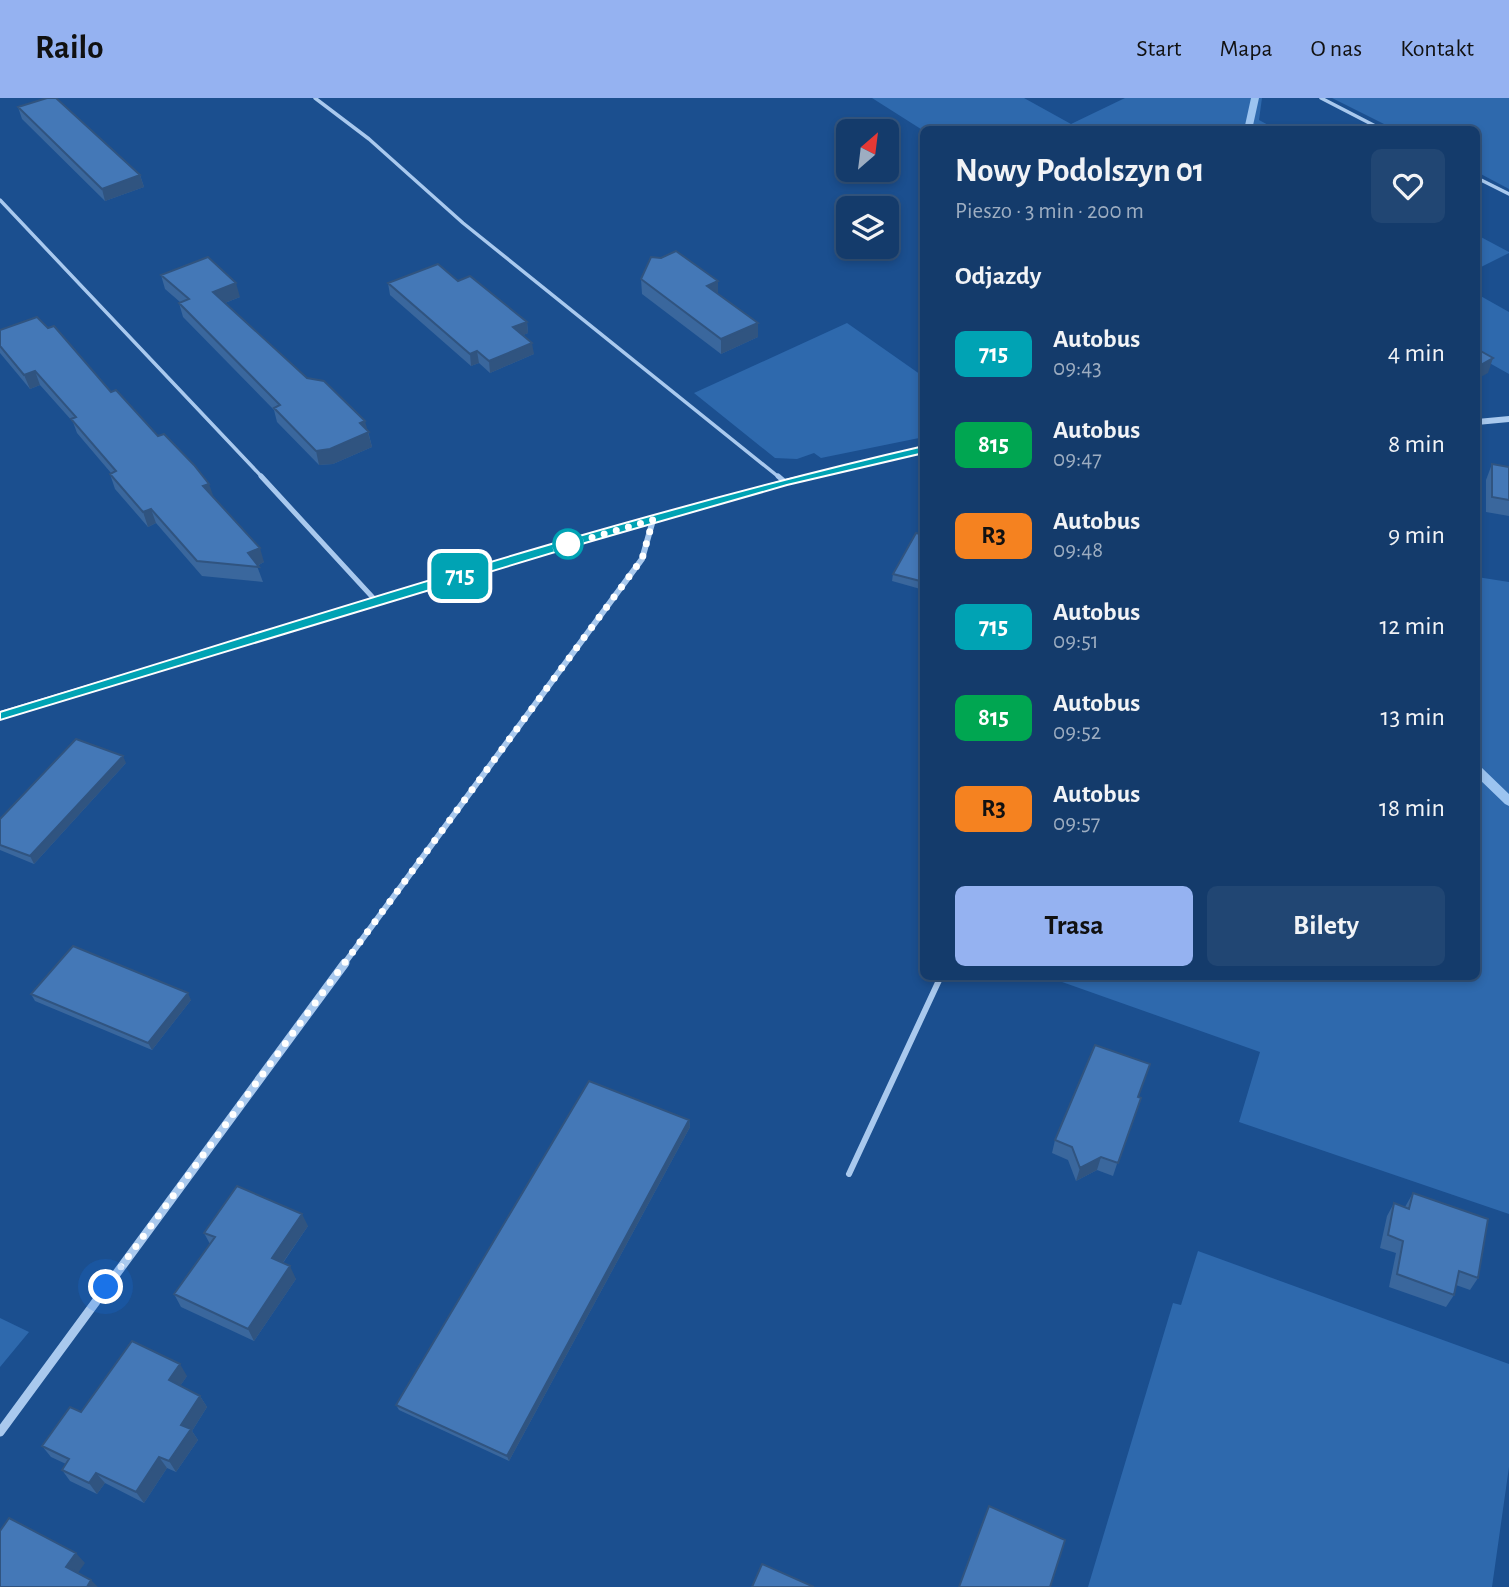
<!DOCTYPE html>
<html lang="pl">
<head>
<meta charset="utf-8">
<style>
	:root { --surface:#143b6b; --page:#214673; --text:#f1f3f6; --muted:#9dadc1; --line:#33557e; --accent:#95b2f1 }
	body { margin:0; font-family:"Alegreya Sans",sans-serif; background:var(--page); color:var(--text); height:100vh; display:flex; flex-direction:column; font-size:26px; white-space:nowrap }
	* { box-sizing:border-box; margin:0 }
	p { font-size:23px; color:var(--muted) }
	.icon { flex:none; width:38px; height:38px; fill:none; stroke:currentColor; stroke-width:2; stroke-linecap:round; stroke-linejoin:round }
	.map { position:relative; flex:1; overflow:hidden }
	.sheet { position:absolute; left:920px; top:28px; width:560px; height:854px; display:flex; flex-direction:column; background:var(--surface); border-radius:10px; box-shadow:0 4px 10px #0003,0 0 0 2px var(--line) }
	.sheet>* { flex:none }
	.badge { padding:0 14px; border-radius:10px; font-size:24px; line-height:46px }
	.needle { width:46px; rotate:28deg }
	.buttons { position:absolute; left:836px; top:21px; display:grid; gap:14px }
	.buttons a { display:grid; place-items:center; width:63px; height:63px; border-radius:10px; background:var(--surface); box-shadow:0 4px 10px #0003,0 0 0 2px var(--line); font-size:35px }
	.you { position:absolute; width:35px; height:35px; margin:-18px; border:5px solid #fff; border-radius:50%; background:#1a73e8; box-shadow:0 0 0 10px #1a73e833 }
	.map>.badge { position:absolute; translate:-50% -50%; box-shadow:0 0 0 4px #fff }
	h2 { padding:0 35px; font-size:26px; line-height:63px }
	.round { display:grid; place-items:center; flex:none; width:74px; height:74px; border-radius:10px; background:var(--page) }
	.head { display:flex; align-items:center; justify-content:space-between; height:119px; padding:0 35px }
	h1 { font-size:33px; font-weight:700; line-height:52px }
	.primary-button { display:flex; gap:14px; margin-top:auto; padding:14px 35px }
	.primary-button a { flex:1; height:80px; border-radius:10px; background:var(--accent); color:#111; font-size:28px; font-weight:700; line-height:80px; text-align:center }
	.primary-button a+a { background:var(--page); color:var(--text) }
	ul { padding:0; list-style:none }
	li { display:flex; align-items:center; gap:21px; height:91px; padding:0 35px }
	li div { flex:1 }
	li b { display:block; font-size:26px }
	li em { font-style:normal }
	li .badge { min-width:77px; font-weight:700; text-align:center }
	header { display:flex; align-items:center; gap:42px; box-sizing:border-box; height:98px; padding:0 35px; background:var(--accent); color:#111 }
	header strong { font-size:33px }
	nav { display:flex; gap:38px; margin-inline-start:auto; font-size:24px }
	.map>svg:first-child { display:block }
	.green { fill:#2e69ad }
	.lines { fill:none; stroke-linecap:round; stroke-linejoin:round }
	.stream { fill:#9cc4f0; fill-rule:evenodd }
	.service-far2 { stroke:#a9c9ee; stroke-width:3.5 }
	.service-far1 { stroke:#a9c9ee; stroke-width:5 }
	.service { stroke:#a9c9ee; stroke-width:6 }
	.minor-far1 { stroke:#a9c9ee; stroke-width:6 }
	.minor { stroke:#a9c9ee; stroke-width:9 }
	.tertiary { fill:#a9c9ee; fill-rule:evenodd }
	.wall { fill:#3a679d }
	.shaded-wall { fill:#305480 }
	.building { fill:#4478b7; stroke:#305480; stroke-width:2 }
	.line { fill:#00a3b4; stroke:#fff; stroke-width:2 }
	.walk { stroke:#fff; stroke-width:7; stroke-dasharray:0 12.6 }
	.stop-dot { fill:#fff; stroke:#00a3b4; stroke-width:3.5 }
</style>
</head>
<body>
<header>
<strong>Railo</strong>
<nav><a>Start</a><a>Mapa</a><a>O nas</a><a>Kontakt</a></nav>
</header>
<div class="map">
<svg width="1509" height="1489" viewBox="0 0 1509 1489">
	<rect width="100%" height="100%" fill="#1b4f8f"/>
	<path class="green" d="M872,0H1024L1071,26L1125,0H1262L1259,22L1276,31L924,33Z
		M1332,0H1509V91L1477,74V32L1394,31Z
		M1477,137L1509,154V155L1477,171Z
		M1477,196L1509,214V276L1477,258Z
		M847,225L924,279V339L821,360L814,355L797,361L775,360L694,295Z
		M1477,479L1509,484V1116L1239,1024L1260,954L1048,879L1477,878Z
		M1198,1153L1509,1266V1369L1492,1489H1088L1173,1205L1181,1207Z
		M0,1220L29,1234L0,1269Z"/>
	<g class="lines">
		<path class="stream" d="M1251,0H1259L1252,32H1244Z
			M1477,668L1481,669L1509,696V708L1505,706L1477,679Z"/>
		<path class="service-far2" d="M315,0L369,41L463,125L780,380
			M1321,0L1383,32
			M1477,80L1509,96
			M0,102L263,380"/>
		<path class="service-far1" d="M261,378L376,503
			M778,378L785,384"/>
		<path class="service" d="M849,1076L941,878"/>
		<path class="minor-far1" d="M344,866L642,461L653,422"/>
		<path class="minor" d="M0,1334L345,865"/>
		<path class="tertiary" d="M1509,318V324L1477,327V321Z
			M924,349V355L787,387L585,444L0,621V613L577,440L785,381Z"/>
	</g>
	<path class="wall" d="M18,9L140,77L144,89L105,103L22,21Z
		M161,177L240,199L225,205L307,280L368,333L372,349L333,366L319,367L277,324L274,312L183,219L179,205L180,204L165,191Z
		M641,181L718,196L758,225V239L721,256L642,196Z
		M458,183L527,224L528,235L523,237L534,256L490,275L479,265L471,268L390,197L388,185Z
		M0,232L111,294L213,400L264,464L257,468L263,484L202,478L156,425L148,429L115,391L110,376L111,375L77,335L73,324L40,287L30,291L0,255Z
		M1492,366L1509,369V418L1486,414V382Z
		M924,437V492L892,483L893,476Z
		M126,665L34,766L0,752V721Z
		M31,896L191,902L152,952L35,903Z
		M1139,999L1113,1078L1097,1072L1076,1083L1068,1062L1052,1055L1055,1042Z
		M689,1022L690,1029L509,1363L399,1312L396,1307Z
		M1413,1095L1478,1180L1470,1192L1456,1187L1454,1197L1446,1209L1389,1189L1396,1155L1380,1150L1387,1118L1394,1105L1405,1109Z
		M308,1128L283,1165L296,1181L254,1243L181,1209L174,1196L210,1146L204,1135Z
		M187,1278L180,1288L200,1298L207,1309L192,1333L198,1342L176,1374L167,1370L144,1405L105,1385L97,1396L70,1383L62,1372L66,1366L51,1359L42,1348L81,1314Z"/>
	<path class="shaded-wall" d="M140,77L144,89L105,103L102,91Z
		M718,183V198L707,188Z
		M236,185L240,199L217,208L213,194Z
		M527,224L528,235L515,241L513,229Z
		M758,225V239L721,256V241Z
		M532,245L534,256L490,275L489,263Z
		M477,253L479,265L471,268L470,256Z
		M1493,260L1488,275L1477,281V269Z
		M35,273L40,287L30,291L24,277Z
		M365,323L372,349L333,366L319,367L316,353Z
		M209,386L214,400L203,388Z
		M151,411L156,425L148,429L143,414Z
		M260,450L264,464L255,469L248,455Z
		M123,658L126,665L34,766L30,758Z
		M188,895L191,902L152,952L148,945Z
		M689,1022L690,1029L509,1363L507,1358Z
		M1101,1059L1097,1072L1076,1083L1080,1070Z
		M302,1116L308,1128L277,1173L272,1160Z
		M290,1168L296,1181L254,1243L248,1231Z
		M180,1266L187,1278L176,1294L169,1282Z
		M200,1298L207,1309L192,1333L198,1342L176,1374L169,1363L181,1327Z
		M159,1359L167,1370L144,1405L136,1394Z
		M96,1375L105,1385L97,1396L89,1385Z
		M76,1455L85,1465L75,1479L66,1469Z
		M91,1482L98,1489H87Z"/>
	<path class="building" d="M47,0H56L140,77L102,91L18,9Z
		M676,153L718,183L707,188L758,225L721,241L641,181L651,159L661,160Z
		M208,159L236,185L213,194L307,280L324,283L365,323L360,325L369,334L330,351L316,353L274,310L280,307L179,205L189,201L161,177Z
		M438,166L458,183L470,178L527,224L513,229L532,245L489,263L477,253L470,256L388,185Z
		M37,219L48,230L54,228L111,294L116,292L158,338L164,336L194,367L209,386L203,388L260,450L248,455L259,469L197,463L151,411L143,414L110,376L116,373L71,321L76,319L35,273L24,277L0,248V232Z
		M1477,251L1493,260L1477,269Z
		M1492,366L1509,369V402L1492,399Z
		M916,435L924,437V484L893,476Z
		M76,641L123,658L30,758L0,747V721Z
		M73,848L188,895L148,945L31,896Z
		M1095,947L1150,966L1138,999L1141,1000L1118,1065L1101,1059L1080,1070L1072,1049L1055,1042Z
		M589,983L689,1022L507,1358L396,1307Z
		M237,1088L302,1116L272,1160L290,1168L248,1231L174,1196L215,1139L204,1135Z
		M1413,1095L1488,1121L1478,1180L1459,1173L1454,1197L1397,1176L1403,1143L1388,1137L1394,1105L1409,1111Z
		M132,1243L180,1266L169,1282L200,1298L181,1327L191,1331L169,1363L159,1359L136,1394L96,1375L89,1385L62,1372L69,1361L42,1348L70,1309L81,1314Z
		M989,1408L1065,1442L1050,1489H959Z
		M9,1420L76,1455L66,1469L91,1482L87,1489H0V1433Z
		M762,1466L814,1489H752Z"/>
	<path class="line" d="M924,348L930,352L928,354L787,387L585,445L0,622V614C304,522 610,420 924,348Z"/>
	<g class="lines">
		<path class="walk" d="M106,1189L642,461L653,422L556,450L568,446"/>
	</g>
	<circle class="stop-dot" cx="568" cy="446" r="14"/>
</svg>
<div class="buttons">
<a><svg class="needle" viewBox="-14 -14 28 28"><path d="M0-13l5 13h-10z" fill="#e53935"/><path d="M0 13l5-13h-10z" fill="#9dadc1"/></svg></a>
<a><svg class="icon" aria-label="layers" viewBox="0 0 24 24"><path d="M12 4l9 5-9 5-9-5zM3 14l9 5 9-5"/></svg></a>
</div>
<div class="you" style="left:106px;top:1189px"></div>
<b class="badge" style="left:460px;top:478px;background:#00a3b4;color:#fff">715</b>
<section class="sheet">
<div class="head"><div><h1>Nowy Podolszyn 01</h1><p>Pieszo · 3 min · 200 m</p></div><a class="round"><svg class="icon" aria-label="heart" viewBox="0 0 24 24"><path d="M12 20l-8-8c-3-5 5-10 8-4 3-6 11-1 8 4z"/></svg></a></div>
<h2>Odjazdy</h2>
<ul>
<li><span class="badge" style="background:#00a3b4;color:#fff">715</span><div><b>Autobus</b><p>09:43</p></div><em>4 min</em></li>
<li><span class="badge" style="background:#00a651;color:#fff">815</span><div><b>Autobus</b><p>09:47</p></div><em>8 min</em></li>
<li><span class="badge" style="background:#f58220;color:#111">R3</span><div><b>Autobus</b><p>09:48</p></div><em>9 min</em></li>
<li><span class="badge" style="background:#00a3b4;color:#fff">715</span><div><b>Autobus</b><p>09:51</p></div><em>12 min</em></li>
<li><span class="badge" style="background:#00a651;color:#fff">815</span><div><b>Autobus</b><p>09:52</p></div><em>13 min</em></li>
<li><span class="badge" style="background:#f58220;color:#111">R3</span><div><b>Autobus</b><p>09:57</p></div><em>18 min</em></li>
</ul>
<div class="primary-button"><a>Trasa</a><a>Bilety</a></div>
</section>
</div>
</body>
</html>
